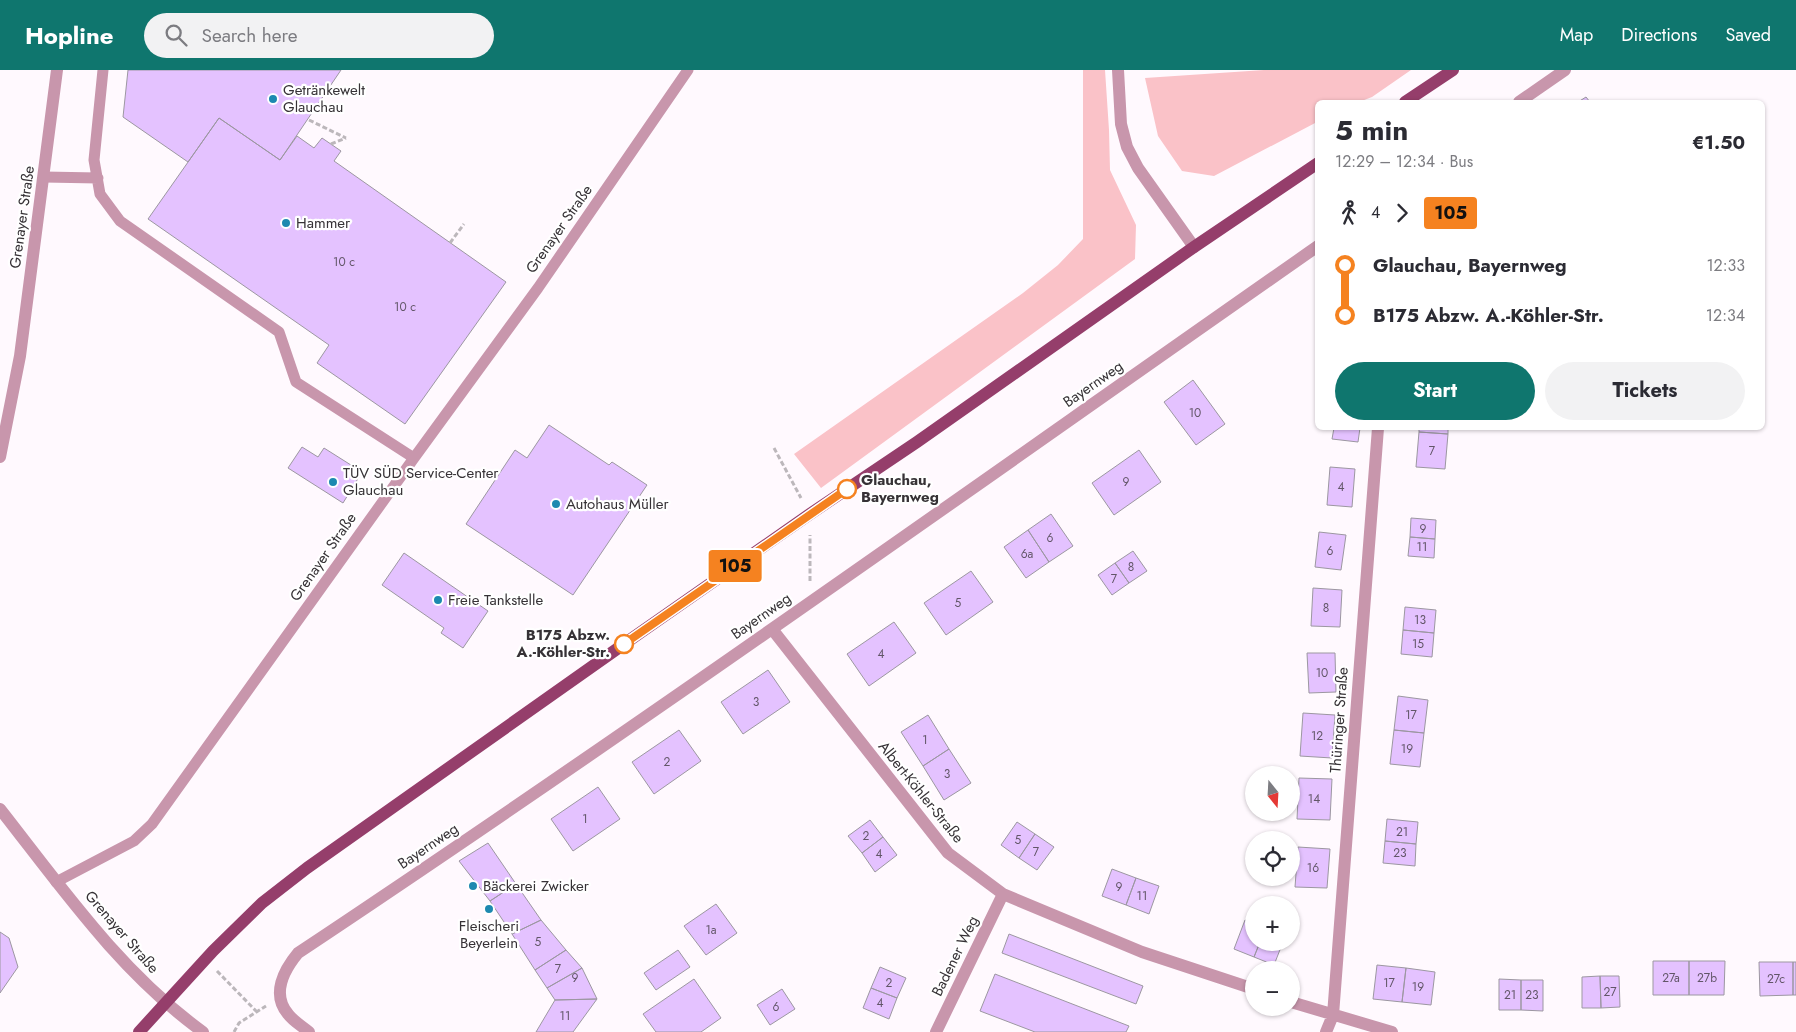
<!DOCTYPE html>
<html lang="en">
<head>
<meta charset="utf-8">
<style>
	:root { --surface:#fff; --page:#f2f2f3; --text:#2b2b33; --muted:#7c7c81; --accent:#0f766e }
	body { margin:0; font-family:Jost,sans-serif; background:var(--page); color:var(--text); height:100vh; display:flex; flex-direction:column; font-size:19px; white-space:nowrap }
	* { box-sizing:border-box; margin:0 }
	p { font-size:16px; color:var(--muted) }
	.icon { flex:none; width:28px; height:28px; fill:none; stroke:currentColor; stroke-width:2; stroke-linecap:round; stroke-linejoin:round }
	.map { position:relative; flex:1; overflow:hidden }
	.details { position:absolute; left:1315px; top:30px; width:450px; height:330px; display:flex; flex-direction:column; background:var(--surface); border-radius:8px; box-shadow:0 1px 4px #0004 }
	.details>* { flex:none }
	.badge { padding:0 10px; border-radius:4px; font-size:18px; line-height:32px }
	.needle { width:32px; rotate:162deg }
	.fabs { position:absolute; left:1245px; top:696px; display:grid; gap:10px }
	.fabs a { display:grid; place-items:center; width:55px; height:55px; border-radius:50%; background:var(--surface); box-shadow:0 1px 4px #0004; font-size:25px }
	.map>.badge { position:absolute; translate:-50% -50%; box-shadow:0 0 0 2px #fff }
	.legs { display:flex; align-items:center; gap:8px; height:55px; padding:0 20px; font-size:16px }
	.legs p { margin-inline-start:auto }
	.head { display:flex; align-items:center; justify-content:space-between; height:85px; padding:0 20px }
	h1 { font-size:28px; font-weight:700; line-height:38px }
	.action { display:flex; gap:10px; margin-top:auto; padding:10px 20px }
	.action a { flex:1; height:58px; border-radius:30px; background:var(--accent); color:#fff; font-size:20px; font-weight:700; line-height:58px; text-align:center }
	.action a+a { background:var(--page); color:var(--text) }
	ul { padding:0 20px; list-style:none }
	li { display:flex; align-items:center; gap:18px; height:50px; font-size:19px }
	li i { display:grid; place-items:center; width:8px; height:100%; margin:0 6px; background:currentColor }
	li i::after { content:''; width:12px; height:12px; margin:-6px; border:4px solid; border-radius:50%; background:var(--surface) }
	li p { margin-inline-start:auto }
	li:first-child i { background:linear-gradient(#0000 50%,currentColor 0) }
	li:last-child i { background:linear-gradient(currentColor 50%,#0000 0) }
	header { display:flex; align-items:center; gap:30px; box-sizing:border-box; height:70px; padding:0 25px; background:var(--accent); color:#fff }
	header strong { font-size:24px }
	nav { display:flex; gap:28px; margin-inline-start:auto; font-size:18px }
	.search { width:350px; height:45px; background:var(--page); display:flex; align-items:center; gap:12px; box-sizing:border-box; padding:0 18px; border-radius:28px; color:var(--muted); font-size:19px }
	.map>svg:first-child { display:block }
	.green { fill:#fac2c8 }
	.building { fill:#e4c2ff; stroke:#9c97a1 }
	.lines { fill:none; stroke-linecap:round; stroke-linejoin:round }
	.path { stroke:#bcb7bb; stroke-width:3; stroke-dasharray:5 2.5; stroke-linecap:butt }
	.lane { stroke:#c896ac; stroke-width:11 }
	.street { stroke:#c896ac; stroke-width:12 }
	.primary { stroke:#953e6b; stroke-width:12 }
	.line-1-casing { stroke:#fff; stroke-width:11 }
	.line-1 { stroke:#f58220; stroke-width:8 }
	.poi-dot { fill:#1d89b0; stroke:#fff; stroke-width:2 }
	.stop-1-dot { fill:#fff; stroke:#f58220; stroke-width:2.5 }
	.labels { text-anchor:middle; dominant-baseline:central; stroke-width:4.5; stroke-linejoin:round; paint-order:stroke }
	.number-label { font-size:12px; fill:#625668 }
	.poi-label { font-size:15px; fill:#363236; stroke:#fff; text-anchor:start }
	.street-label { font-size:15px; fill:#363236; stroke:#fff }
	.stop-label { font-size:15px; font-weight:bold; fill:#363236; stroke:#fff; text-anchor:start }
</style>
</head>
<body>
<header>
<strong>Hopline</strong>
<div class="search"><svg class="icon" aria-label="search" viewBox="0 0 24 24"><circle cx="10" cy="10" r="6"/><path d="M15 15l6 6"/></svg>Search here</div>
<nav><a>Map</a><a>Directions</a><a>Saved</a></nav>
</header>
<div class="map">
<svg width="1796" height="962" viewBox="0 0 1796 962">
	<rect width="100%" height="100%" fill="#fff9fe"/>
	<path class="green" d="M1083,0H1105L1109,60L1110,100L1136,155L1135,189L821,418L794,384L1023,223L1058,195L1083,169Z
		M1264,0H1411L1372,27L1359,32H1318L1317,52L1214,106L1182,101L1158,66L1145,8Z"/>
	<path class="building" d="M128,0H341L280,90L219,48L188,92L123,47Z
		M1586,27L1590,32H1578Z
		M219,48L280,90L297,66L314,78L322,68L341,81L334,91L506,212L405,354L317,293L329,275L148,149Z
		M1193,310L1225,354L1196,375L1164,332Z
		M549,355L609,395L612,392L647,415L573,525L466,454L515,380L527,388Z
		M1334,358H1360L1358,372L1332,369Z
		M1419,358H1448V364L1419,362Z
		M1419,362L1448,364L1445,399L1416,397Z
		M302,377L318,387L324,378L362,402L343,433L288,398Z
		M1139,380L1161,412L1114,445L1092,413Z
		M1330,397L1355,399L1352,437L1327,435Z
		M1051,444L1073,476L1049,492L1028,460Z
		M1411,448L1436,450L1435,469L1410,467Z
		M1028,460L1049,492L1026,508L1004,477Z
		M1319,462L1346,465L1341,500L1315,497Z
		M1410,467L1435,469L1434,488L1408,486Z
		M1133,481L1147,501L1129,513L1115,493Z
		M404,483L488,541L463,578L441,563L444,558L382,515Z
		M1115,493L1129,513L1112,525L1098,505Z
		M971,501L993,532L946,565L924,533Z
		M1313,518L1342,520L1340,557L1311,556Z
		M1405,537L1436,540L1434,563L1403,560Z
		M894,552L916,583L869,616L847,584Z
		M1403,560L1434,563L1432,587L1401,584Z
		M1307,583H1335L1336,622L1309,623Z
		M768,600L790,632L743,664L721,632Z
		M1398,626L1428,630L1424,663L1394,660Z
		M1303,643L1335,645L1332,688L1300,686Z
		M928,645L949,679L923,696L901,662Z
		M679,660L701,691L654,724L632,692Z
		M1394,660L1424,663L1420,697L1390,694Z
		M949,679L971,713L944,730L923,696Z
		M1299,708L1332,709L1330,750L1297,749Z
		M598,717L620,749L573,781L551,749Z
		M1387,749L1418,752L1416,774L1385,771Z
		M870,750L883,767L862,783L848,766Z
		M1017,752L1035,764L1019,788L1001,775Z
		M1035,764L1054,777L1037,800L1019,788Z
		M883,767L897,785L875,802L862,783Z
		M1385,771L1416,774L1415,796L1383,793Z
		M488,773L516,814L490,831L459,791Z
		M1298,777L1330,779L1327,818L1295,817Z
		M1112,799L1136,808L1126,835L1102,826Z
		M1136,808L1159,816L1149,844L1126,835Z
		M516,814L541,850L512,864L490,831Z
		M716,834L737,863L706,885L684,856Z
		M541,850L566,880L535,900L512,864Z
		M1245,850L1254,853V872H1260L1254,887L1234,879Z
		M0,862L9,868L18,897L0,923Z
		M1009,864L1143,916L1136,934L1002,883Z
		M1260,872H1283L1274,895L1254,887Z
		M566,880L582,898L547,918L535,900Z
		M678,880L690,897L656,920L644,903Z
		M1653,891H1689V925H1653Z
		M1689,891H1725L1724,925H1689Z
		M1759,892H1793V925L1760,926Z
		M1793,892H1796V925H1793Z
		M1377,895L1406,898L1402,932L1373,929Z
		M880,897L906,908L897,928L871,918Z
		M582,898L597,929L555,930L547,918Z
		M1406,898L1435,902L1431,935L1402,932Z
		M995,904L1129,956L1126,962H1035L980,941Z
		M1600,906H1619L1620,937L1601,938Z
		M1600,906L1601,938H1582V907Z
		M694,909L721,948L701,962H656L643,944Z
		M1499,909L1521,910V940H1499Z
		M1521,910H1543V941L1521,940Z
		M871,918L897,928L889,949L863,938Z
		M782,919L795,939L770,955L757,935Z
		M597,929L573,962H536L555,930Z"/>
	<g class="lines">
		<path class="path" d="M309,50L346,68
			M331,74L346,68
			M450,173L464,154
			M774,378L801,428
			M810,511V465
			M217,901L257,942
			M234,962L239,953L266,936"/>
		<path class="lane" d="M103,0L94,90L100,124L120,151L279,262L296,312L414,388
			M44,107L98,108
			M56,812L134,771L152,754L414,388L538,218L688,0"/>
		<path class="street" d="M1118,0L1121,54L1127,77L1138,98L1194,177
			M1519,32L1565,0
			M0,387L20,286L57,0
			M772,559L948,783L1003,824L1142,882L1254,919
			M0,739C62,818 121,903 203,962
			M1291,932L1392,962
			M309,962C302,956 293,951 288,944C271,924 284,900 298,883C642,654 979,413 1318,176
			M936,962L1003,824
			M1326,962L1333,945L1378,358"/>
		<path class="primary" d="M1405,32L1453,0
			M139,962L213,881L262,833L307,798L624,574L810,444L917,372L1194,177L1318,93"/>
	</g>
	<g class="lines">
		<defs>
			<path id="line-1" d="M624,574L847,419"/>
		</defs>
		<use href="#line-1" class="line-1-casing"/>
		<use href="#line-1" class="line-1"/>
	</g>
	<g class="poi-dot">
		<circle cx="273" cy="29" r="5"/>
		<circle cx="286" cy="153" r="5"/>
		<circle cx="333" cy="412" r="5"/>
		<circle cx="556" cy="434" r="5"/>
		<circle cx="438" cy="530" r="5"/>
		<circle cx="473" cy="816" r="5"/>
		<circle cx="489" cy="839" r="5"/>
	</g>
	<g class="stop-1-dot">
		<circle cx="847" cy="419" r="9"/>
		<circle cx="624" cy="574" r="9"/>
	</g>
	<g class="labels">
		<g class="number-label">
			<text x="344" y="192">10 c</text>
			<text x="405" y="237">10 c</text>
			<text x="1195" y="343">10</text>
			<text x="1432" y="381">7</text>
			<text x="1126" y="412">9</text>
			<text x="1341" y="417">4</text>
			<text x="1423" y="459">9</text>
			<text x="1050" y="468">6</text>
			<text x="1422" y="477">11</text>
			<text x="1330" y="481">6</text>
			<text x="1027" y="484">6a</text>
			<text x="1131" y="497">8</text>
			<text x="1114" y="509">7</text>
			<text x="958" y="533">5</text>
			<text x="1326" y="538">8</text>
			<text x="1420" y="550">13</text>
			<text x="1418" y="574">15</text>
			<text x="881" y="584">4</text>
			<text x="1322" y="603">10</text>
			<text x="756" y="632">3</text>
			<text x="1411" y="645">17</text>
			<text x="1317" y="666">12</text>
			<text x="925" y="670">1</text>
			<text x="1407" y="679">19</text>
			<text x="667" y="692">2</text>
			<text x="947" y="704">3</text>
			<text x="1314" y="729">14</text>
			<text x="585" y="749">1</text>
			<text x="1402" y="762">21</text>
			<text x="866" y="766">2</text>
			<text x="1018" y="770">5</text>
			<text x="1036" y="782">7</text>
			<text x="1400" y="783">23</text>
			<text x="879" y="784">4</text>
			<text x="1313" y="798">16</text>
			<text x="1119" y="817">9</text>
			<text x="1142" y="826">11</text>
			<text x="711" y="860">1a</text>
			<text x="538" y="872">5</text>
			<text x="558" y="899">7</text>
			<text x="575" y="908">9</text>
			<text x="1671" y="908">27a</text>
			<text x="1707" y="908">27b</text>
			<text x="1776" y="909">27c</text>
			<text x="889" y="913">2</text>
			<text x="1389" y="913">17</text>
			<text x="1418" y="917">19</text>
			<text x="1610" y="922">27</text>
			<text x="1510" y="925">21</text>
			<text x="1532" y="925">23</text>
			<text x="880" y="933">4</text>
			<text x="776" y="937">6</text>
			<text x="565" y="946">11</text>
		</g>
		<g class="poi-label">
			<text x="283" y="20">Getränkewelt<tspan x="283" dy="17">Glauchau</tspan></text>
			<text x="296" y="153">Hammer</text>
			<text x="343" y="403">TÜV SÜD Service-Center<tspan x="343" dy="17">Glauchau</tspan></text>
			<text x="566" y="434">Autohaus Müller</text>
			<text x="448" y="530">Freie Tankstelle</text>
			<text x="483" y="816">Bäckerei Zwicker</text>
			<text x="489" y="856" text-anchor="middle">Fleischeri<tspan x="489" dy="17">Beyerlein</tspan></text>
		</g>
		<g class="street-label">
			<text transform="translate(22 147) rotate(-82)">Grenayer Straße</text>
			<text transform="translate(559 159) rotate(-55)">Grenayer Straße</text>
			<text transform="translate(1093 314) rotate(-35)">Bayernweg</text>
			<text transform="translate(323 487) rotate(-55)">Grenayer Straße</text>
			<text transform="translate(761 546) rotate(-35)">Bayernweg</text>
			<text transform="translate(1339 650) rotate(-86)">Thüringer Straße</text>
			<text transform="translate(921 722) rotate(51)">Albert-Köhler-Straße</text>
			<text transform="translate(428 776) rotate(-34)">Bayernweg</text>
			<text transform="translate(122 862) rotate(49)">Grenayer Straße</text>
			<text transform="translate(955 886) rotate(-64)">Badener Weg</text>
		</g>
		<g class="stop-label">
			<text x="861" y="410">Glauchau,<tspan x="861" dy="17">Bayernweg</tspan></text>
			<text x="610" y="565" text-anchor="end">B175 Abzw.<tspan x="610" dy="17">A.-Köhler-Str.</tspan></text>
		</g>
	</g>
</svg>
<div class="fabs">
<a><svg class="needle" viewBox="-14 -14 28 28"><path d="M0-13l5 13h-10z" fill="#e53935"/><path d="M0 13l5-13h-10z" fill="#7c7c81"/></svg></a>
<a><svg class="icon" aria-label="locate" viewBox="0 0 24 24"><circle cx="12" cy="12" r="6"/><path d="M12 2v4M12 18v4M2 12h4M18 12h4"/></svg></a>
<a>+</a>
<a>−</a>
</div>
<b class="badge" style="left:735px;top:496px;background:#f58220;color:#111">105</b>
<section class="details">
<div class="head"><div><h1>5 min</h1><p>12:29 – 12:34 · Bus</p></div><b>€1.50</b></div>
<div class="legs"><svg class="icon" aria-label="walk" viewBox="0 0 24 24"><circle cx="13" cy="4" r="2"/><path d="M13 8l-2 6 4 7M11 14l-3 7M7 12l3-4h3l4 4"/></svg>4<svg class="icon" aria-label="forward" viewBox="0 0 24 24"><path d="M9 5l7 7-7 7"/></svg><b class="badge" style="background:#f58220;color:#111">105</b></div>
<ul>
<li><i style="color:#f58220"></i><b>Glauchau, Bayernweg</b><p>12:33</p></li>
<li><i style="color:#f58220"></i><b>B175 Abzw. A.-Köhler-Str.</b><p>12:34</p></li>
</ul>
<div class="action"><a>Start</a><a>Tickets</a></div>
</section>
</div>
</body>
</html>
